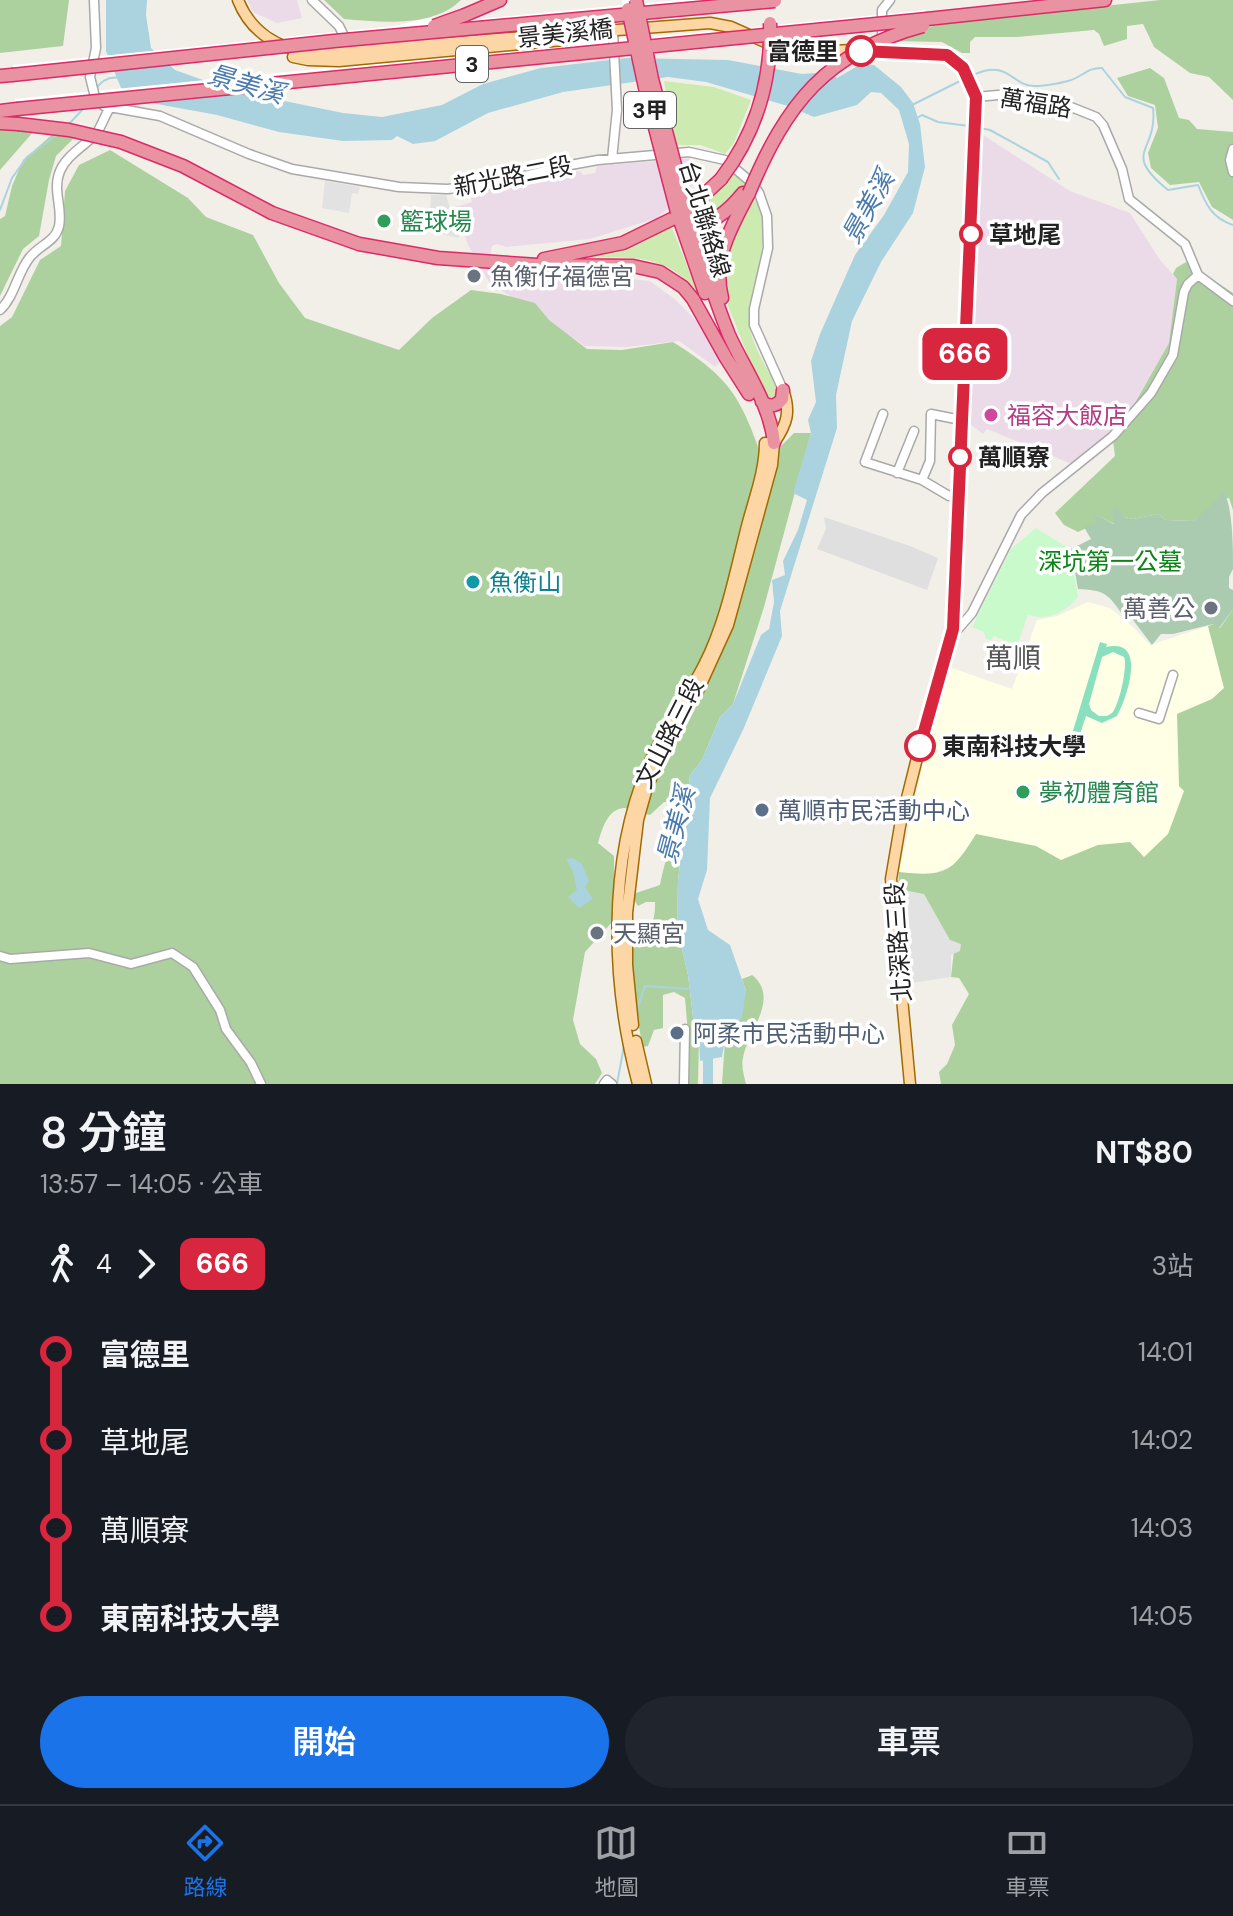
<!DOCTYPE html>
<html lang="zh-TW">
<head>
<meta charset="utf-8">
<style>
	:root { --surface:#171b24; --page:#20242c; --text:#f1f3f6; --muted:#9ea1a6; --line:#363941; --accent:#1a73e8 }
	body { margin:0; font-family:"DM Sans","Noto Sans TC",sans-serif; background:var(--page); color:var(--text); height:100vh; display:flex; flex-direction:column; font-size:30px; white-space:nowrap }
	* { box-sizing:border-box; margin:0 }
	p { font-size:26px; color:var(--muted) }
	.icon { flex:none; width:44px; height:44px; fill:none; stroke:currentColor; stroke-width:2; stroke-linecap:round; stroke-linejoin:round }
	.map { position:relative; height:1084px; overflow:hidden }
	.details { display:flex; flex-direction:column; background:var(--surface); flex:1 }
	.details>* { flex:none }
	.badge { padding:0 16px; border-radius:12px; font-size:28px; line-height:52px }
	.map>.badge { position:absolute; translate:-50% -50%; box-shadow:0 0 0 4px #fff }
	.legs { display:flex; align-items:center; gap:12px; height:88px; padding:0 40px; font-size:26px }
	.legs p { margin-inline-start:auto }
	.head { display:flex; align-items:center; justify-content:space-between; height:136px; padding:0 40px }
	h1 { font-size:44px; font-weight:600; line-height:60px }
	.button { display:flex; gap:16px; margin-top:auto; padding:16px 40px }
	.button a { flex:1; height:92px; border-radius:48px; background:var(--accent); color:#fff; font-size:32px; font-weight:600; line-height:92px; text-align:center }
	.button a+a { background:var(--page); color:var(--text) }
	ul { padding:0 40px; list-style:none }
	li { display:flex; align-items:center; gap:28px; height:88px; font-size:30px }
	li i { display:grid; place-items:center; width:12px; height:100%; margin:0 10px; background:currentColor }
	li i::after { content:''; width:20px; height:20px; margin:-10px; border:6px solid; border-radius:50%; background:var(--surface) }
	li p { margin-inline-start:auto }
	li:first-child i { background:linear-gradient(#0000 50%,currentColor 0) }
	li:last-child i { background:linear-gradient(currentColor 50%,#0000 0) }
	.tabs { display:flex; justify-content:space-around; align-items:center; height:112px; border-top:2px solid var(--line); background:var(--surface); font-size:22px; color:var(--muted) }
	.tabs a { display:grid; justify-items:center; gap:4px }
	.tabs .current { color:var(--accent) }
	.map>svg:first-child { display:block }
	.residential { fill:#e0dfdf }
	.industrial { fill:#ebdbe8 }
	.education { fill:#ffffe5 }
	.grass { fill:#cdebb0 }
	.forest { fill:#add19e }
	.cemetery { fill:#aacbaf }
	.park { fill:#c8facc }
	.pitch { fill:#88e0be; fill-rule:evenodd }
	.parking { fill:#e2e2e2 }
	.water { fill:#aad3df }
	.pier { fill:#fff }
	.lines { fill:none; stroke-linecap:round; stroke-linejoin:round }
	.stream { stroke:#aad3df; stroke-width:2 }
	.river { stroke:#aad3df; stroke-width:10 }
	.minor-casing { stroke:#a9a9a9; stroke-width:11 }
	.major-casing { stroke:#a06b00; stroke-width:13 }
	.highway-casing { stroke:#dc2a67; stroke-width:15 }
	.minor { stroke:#fff; stroke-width:8 }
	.major { stroke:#fcd6a4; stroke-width:10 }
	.highway { stroke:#e892a2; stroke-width:12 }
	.highway-bridge-casing { stroke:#dc2a67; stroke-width:15; stroke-linecap:butt }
	.highway-bridge { stroke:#e892a2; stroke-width:12 }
	.line-1-casing { stroke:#fff; stroke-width:18 }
	.line-1 { stroke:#d7263d; stroke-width:12 }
	.stop-1-dot { fill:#fff; stroke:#d7263d; stroke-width:4 }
	.leisure-dot { fill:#2e9e5b; stroke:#fff; stroke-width:3 }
	.worship-dot { fill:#6b7280; stroke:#fff; stroke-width:3 }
	.hotel-dot { fill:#d1479c; stroke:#fff; stroke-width:3 }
	.culture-dot { fill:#0f9aa8; stroke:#fff; stroke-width:3 }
	.service-dot { fill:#5c6f8a; stroke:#fff; stroke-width:3 }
	.labels { text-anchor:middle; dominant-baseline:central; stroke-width:7; stroke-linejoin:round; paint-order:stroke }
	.shield { fill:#fff; stroke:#646464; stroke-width:2 }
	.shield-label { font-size:22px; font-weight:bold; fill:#222 }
	.street-label { font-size:24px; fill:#222; stroke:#fff }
	.stop-label { font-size:24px; font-weight:bold; fill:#222; stroke:#fff; text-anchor:start }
	.leisure-label { font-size:24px; fill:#27864d; stroke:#fff; text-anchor:start }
	.worship-label { font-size:24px; fill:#5b616d; stroke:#fff; text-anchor:start }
	.hotel-label { font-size:24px; fill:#b23c85; stroke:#fff; text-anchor:start }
	.park-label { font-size:24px; fill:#0c8416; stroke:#fff }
	.culture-label { font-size:24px; fill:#0d838f; stroke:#fff; text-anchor:start }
	.service-label { font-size:24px; fill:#4e5e75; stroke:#fff; text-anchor:start }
	.water-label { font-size:26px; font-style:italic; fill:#4a7aab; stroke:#fff }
	.quarter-label { font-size:28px; fill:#555; stroke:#fff }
</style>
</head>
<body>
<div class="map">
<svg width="1233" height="1084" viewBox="0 0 1233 1084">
	<rect width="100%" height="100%" fill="#f2efe9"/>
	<path class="residential" d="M824,517L910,546L938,558L927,590L817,549L826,529Z"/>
	<path class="industrial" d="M247,0H297L302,18L277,23L253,12Z
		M983,135L1070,191L1130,213L1160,260L1177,279L1169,343L1131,410L1112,434L1074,465L987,429L983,434L965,420Z
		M690,158L701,178L657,218L590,239L506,247L497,244L492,246L490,256L492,268L497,275L614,277L650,281L676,300L697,322L721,361L715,367L679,341L627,347L585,346L489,282L468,245L455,207L472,202L469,194L503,189L572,170L581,172L583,175L595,173L597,166Z"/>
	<path class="education" d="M1088,602L1110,608L1132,626L1150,645L1208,626L1224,688L1212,699L1177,714L1203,808L1233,942L1098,845L1061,860L1036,846L958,864L928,875L899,872L925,755L949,667L1012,689L1037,620L1057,616Z"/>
	<path class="grass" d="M664,81L714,87L751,100L734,143L725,154L700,145H677L669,115Z
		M731,169C774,211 766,233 754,287C752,299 748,311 749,323C752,347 769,371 779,391V396L771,401L758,382L725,298V253L752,196L697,221L693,210Z
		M671,225L706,314C699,302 692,286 682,277C654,251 607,258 572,258L636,242Z"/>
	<path class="forest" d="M0,0H69L63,46L0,53Z
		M324,0H461C433,28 381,22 344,19Z
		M1160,0H1233V100L1209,77L1190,73L1154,47L1143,24L1127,26V39L1104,46L1099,34L1094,30L1017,37H975L970,42V53H962L942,42L893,41L923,28L954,22Z
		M1150,68L1164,78L1179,118L1189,120L1197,129L1233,132V220L1212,207L1199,182L1170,185L1151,168L1148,153L1158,128L1155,105L1128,96L1117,78Z
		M0,122L41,123L0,170Z
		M62,126L80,132L56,156L49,180L39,236L23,249L0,296V219L5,216L12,186L23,160Z
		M110,150L188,198L206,217L253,235L279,283L305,318L399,350L432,318L471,290L501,294L535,303L549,320L587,349L622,350L673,342C732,379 741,398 764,463L794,433H811L764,607L733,704L720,717L702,760L690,775L678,881L677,927L688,975L694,1025L699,1039L698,1084H686L688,1034L685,998L674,992L663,995V1028L654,1030L648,1046L643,1047C639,1027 626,969 632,952C641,928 656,934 655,902H646L638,906L633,898L636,893L660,885C664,860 680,825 670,802H664L650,815C642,813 632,808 624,808C607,809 602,830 598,843L614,856V920L585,952L573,1020L580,1044L596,1059L602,1073L595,1084H0V326L12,317L40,260L61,246L65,191L79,165Z
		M1186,262L1233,293V510L1229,498L1219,500L1194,521L1166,520L1158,514L1133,519L1124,517L1115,524L1095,515L1097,523L1078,532L1064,525L1055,513L1115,456L1112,434L1131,410L1169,343L1177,279L1173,274L1176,268Z
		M1233,609V1084H941L939,1072L947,1064L955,1045L952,1025L969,994L959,978L951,977L955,942L950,941L941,926L898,889L899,872C945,877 952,873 976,834L1036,846L1061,860L1098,845L1130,842L1144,857L1168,834L1184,791L1179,786L1177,714L1212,699L1224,688L1208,626L1214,624L1220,628Z
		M752,975C781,998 747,1032 743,1058C741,1066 744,1076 746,1084H722L725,1040L746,991L742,979Z"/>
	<path class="cemetery" d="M1224,492C1233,509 1233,547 1233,569L1229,577V588L1233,590V609L1219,628L1213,624L1173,634H1161L1152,645L1130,616L1122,614C1108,593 1103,590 1078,589L1071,549L1091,539L1084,527L1096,523L1094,514L1114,524L1112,512L1117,507L1124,517L1133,519L1158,514L1166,520L1194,521Z"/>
	<path class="park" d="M1036,528L1070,549L1078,597C1066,612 1048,621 1028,615L1017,646L994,636L991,640L986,639L984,632L972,627L1011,549Z"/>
	<path class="pitch" d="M1100,642L1107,644L1106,647C1148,637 1127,698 1117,716L1102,723L1086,716L1079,737L1072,734ZM1113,652L1124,657C1128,666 1119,706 1112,713C1107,717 1105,716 1099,716L1091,710L1089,704L1102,657Z"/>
	<path class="parking" d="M325,181L360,187L358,194L352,193L349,213L322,208Z
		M431,195H446L459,238L429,231Z
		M898,889L924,894L950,940L961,944L960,951L951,955V977L905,984Z"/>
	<path class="water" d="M106,0H147L146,15L151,48L175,70L231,90L343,113L382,117L442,105L483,84L541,68L627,58L728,60L802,74L829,72L837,78L861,64L874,65L901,87L913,103L920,124L925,167L913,213L881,262L852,321L836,395L837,428L780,611L782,636L743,730L710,798L707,870L698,899L708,930L730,945L746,991L742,1017L732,1036L725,1040L722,1057L700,1061L699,1039L694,1025L688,975L677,927L678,881L690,775L702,760L720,717L733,704L761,635L769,629L774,602L772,580L785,575L783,561L798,530L807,500L793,493L811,433L808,420L816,402L811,361L820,334L855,255L884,215L908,172L909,144L899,110L881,93L871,92L857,105L814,117L788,106L706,82L668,77L563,92L488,113L435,141L413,144L397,136L392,140L343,141L279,132L217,115L146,102L121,88L106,51Z
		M573,858L582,864L589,881L585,887L593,899L579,908L568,897L577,890L573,871L566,859Z"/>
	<path class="pier" d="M622,0H644L645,3L678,0H768L648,17L652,37L926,10L927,21L654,51L662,94L712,281L695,286L677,235L631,53L619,54L620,101L613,55L17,114L15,99L629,38L625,19L13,80V65L394,26L443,15V22H448L623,5Z"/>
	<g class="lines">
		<path class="stream" d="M973,75C1011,58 1011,88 1037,86C1044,86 1061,83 1068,81C1081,78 1088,67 1102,68L1125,97L1153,108C1158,153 1120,151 1168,190L1198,185C1206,205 1212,218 1233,225
			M95,90C101,81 110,76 120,78
			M912,105L964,79
			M917,118L922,115L938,122L969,126
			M69,124L83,109
			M980,128L990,130L1048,162L1059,179
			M0,210L12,178L27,157L58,134
			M636,1012L645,986L690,989
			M617,1084L624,1046"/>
		<path class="river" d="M708,1084V1046"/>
		<defs>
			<path id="minor" d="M94,0L96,48L90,77L95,97L104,106L160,116L249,154L292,169L399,187L447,189L490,185L559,167L598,160L689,152L725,160L752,183L759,193L767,216L768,248L754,309V325L783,390
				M312,0L339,26L348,44
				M882,44V10L890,0
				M976,97L1009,94L1066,105L1096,117L1103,125L1122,169L1129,199L1185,244L1198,275L1233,301
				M1233,149L1230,160L1233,172
				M612,159L617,110L613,32
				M0,310C15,296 17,273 30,257C40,245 56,241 59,226C63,208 52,190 60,171C67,154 87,145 98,131C102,124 105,116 109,109
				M883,414L865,462L922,480L949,496H959
				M897,473L914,431
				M922,480L930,461L931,414L961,420
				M953,629H958L972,613L1021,515L1042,493L1113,436L1151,393L1173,355L1184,292L1188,284L1198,275
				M1139,713L1159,719L1173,675
				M0,956L10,959L89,953L131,964L172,953L193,967L220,1010L226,1029L251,1063L261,1084
				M604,1084L607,1080L612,1084
				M684,1084L685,1029"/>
			<path id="major" d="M238,0C251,33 277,48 311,53L710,23L731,27L772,45L808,52L854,50L941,54C962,59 970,77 976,97L953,629L927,718L900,826L891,879L910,1084
				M293,57L308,60L339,61L564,40
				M774,443C787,424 791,412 783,390
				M633,1025L627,965V913L638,820L647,788L667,741L697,693L728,625L772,465L774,443
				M636,1041L646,1084
				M638,1084C611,984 607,863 648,766C663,731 686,700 704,665C726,622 735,573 747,526C754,499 765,471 765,443H774"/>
			<path id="highway" d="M465,15L500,0
				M927,19L1105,0
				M0,76L12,75
				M0,111L17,109
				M0,123L18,124
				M121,142L183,166L272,213L359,244L438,258L538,265L633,266L660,272L683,287L693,299L726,358L749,394
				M686,206C699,249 712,293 729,335C745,370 770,404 774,443
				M692,206L721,179
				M677,212L705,293
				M685,228C711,225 727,213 743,193
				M544,259L623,243L674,218
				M722,298C712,258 731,228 749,193
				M762,402C770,407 776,407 782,399L783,390"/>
		</defs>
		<use href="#minor" class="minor-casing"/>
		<use href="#major" class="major-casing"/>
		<use href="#highway" class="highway-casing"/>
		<use href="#minor" class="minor"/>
		<use href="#major" class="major"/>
		<use href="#highway" class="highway"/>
		<defs>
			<path id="highway-bridge" d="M636,0L652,79L686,206
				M628,9L647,97L677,212
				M434,26L465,15
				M12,75L334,41L775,1
				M17,109L927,19
				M18,124L69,130L121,142
				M721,179C756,133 772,81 770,23
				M749,193C786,104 826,52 923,26"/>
		</defs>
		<use href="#highway-bridge" class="highway-bridge-casing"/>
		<use href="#highway-bridge" class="highway-bridge"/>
	</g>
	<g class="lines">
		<defs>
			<path id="line-1" d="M861,51L947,55L963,68L976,97L953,629L920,746"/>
		</defs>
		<use href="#line-1" class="line-1-casing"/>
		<use href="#line-1" class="line-1"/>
	</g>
	<g class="stop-1-dot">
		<circle cx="861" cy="51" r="14"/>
		<circle cx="971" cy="234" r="10"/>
		<circle cx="960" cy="457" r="10"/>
		<circle cx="920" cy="746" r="14"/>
	</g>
	<g class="leisure-dot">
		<circle cx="384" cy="221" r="8"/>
		<circle cx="1023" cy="792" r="8"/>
	</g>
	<g class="worship-dot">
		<circle cx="474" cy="276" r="8"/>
		<circle cx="1211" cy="608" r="8"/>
		<circle cx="597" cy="933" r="8"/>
	</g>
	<circle class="hotel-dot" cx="991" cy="415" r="8"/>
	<circle class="culture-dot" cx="473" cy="582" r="8"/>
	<g class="service-dot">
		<circle cx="762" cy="810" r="8"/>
		<circle cx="677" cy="1033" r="8"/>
	</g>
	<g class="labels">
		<g class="shield">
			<rect x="456" y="46" width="32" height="36" rx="6"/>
			<rect x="624" y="92" width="52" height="36" rx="6"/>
		</g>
		<g class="shield-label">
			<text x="472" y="64">3</text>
			<text x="650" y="110">3甲</text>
		</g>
		<g class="street-label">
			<text transform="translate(565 33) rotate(-6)">景美溪橋</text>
			<text transform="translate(1036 103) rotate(9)">萬福路</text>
			<text transform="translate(513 176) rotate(-11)">新光路二段</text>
			<text transform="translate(705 219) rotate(73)">台北聯絡線</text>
			<text transform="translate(669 733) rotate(-63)">文山路三段</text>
			<text transform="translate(898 942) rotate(-94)">北深路三段</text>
		</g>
		<g class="stop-label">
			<text x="839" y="51" text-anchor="end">富德里</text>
			<text x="989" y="234">草地尾</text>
			<text x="978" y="457">萬順寮</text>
			<text x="942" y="746">東南科技大學</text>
		</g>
		<g class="leisure-label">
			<text x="400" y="221">籃球場</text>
			<text x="1039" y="792">夢初體育館</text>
		</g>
		<g class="worship-label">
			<text x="490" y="276">魚衡仔福德宮</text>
			<text x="1195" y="608" text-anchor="end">萬善公</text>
			<text x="613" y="933">天顯宮</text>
		</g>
		<g class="hotel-label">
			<text x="1007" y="415">福容大飯店</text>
		</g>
		<g class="park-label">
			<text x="1110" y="561">深坑第一公墓</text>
		</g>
		<g class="culture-label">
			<text x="489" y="582">魚衡山</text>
		</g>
		<g class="service-label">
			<text x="778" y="810">萬順市民活動中心</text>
			<text x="693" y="1033">阿柔市民活動中心</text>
		</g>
		<g class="water-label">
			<text transform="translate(246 84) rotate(16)">景美溪</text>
			<text transform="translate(868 207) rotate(-61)">景美溪</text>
			<text transform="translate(676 825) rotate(-75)">景美溪</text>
		</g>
		<g class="quarter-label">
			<text x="1013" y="658">萬順</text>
		</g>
	</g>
</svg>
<b class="badge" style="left:965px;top:354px;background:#d7263d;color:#fff">666</b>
</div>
<section class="details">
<div class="head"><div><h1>8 分鐘</h1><p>13:57 – 14:05 · 公車</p></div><b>NT$80</b></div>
<div class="legs"><svg class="icon" aria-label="walk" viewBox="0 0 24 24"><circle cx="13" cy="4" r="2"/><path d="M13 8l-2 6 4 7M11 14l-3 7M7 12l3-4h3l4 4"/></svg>4<svg class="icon" aria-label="forward" viewBox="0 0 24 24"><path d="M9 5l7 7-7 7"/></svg><b class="badge" style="background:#d7263d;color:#fff">666</b><p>3站</p></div>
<ul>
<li><i style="color:#d7263d"></i><b>富德里</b><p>14:01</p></li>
<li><i style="color:#d7263d"></i><span>草地尾</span><p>14:02</p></li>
<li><i style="color:#d7263d"></i><span>萬順寮</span><p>14:03</p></li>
<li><i style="color:#d7263d"></i><b>東南科技大學</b><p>14:05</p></li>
</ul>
<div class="button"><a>開始</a><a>車票</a></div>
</section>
<nav class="tabs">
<a class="current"><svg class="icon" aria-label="directions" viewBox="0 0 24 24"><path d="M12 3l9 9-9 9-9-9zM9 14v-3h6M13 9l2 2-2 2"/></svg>路線</a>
<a><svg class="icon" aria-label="map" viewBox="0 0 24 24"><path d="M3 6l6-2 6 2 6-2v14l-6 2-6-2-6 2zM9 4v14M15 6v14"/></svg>地圖</a>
<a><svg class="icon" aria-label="tickets" viewBox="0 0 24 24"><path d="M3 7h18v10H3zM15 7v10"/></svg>車票</a>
</nav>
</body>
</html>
